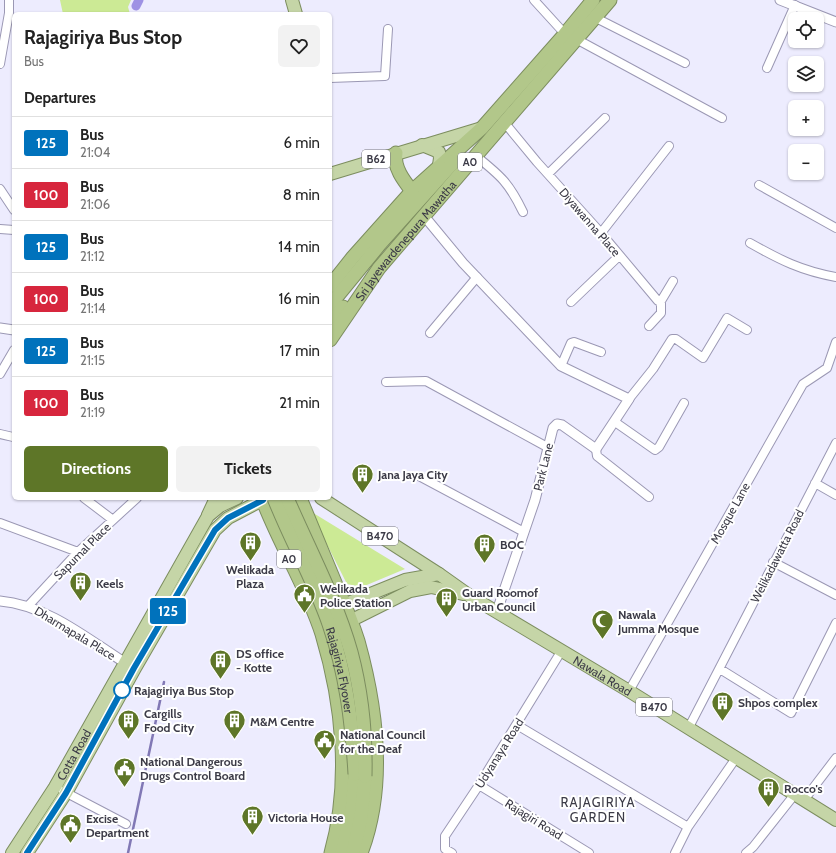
<!DOCTYPE html>
<html lang="en">
<head>
<meta charset="utf-8">
<style>
	:root { --surface:#fff; --page:#f2f2f2; --text:#222; --muted:#767676; --line:#e0e0e0; --accent:#5e7628 }
	body { margin:0; font-family:Cabin,sans-serif; background:var(--page); color:var(--text); height:100vh; display:flex; flex-direction:column; font-size:15px; white-space:nowrap }
	* { box-sizing:border-box; margin:0 }
	p { font-size:13px; color:var(--muted) }
	.icon { flex:none; width:22px; height:22px; fill:none; stroke:currentColor; stroke-width:2; stroke-linecap:round; stroke-linejoin:round }
	.map { position:relative; flex:1; overflow:hidden }
	.sheet { position:absolute; left:12px; top:12px; width:320px; height:488px; display:flex; flex-direction:column; background:var(--surface); border-radius:6px; box-shadow:0 1px 3px #0004 }
	.sheet>* { flex:none }
	.badge { padding:0 8px; border-radius:3px; font-size:14px; line-height:26px }
	.fabs { position:absolute; left:788px; top:12px; display:grid; gap:8px }
	.fabs a { display:grid; place-items:center; width:36px; height:36px; border-radius:6px; background:var(--surface); box-shadow:0 1px 3px #0004; font-size:20px }
	.map>.badge { position:absolute; translate:-50% -50%; box-shadow:0 0 0 2px #fff }
	h2 { padding:0 12px; font-size:15px; line-height:36px }
	.round { display:grid; place-items:center; flex:none; width:42px; height:42px; border-radius:6px; background:var(--page) }
	.summary { display:flex; align-items:center; justify-content:space-between; height:68px; padding:0 12px }
	h1 { font-size:19px; font-weight:700; line-height:30px }
	.cta { display:flex; gap:8px; margin-top:auto; padding:8px 12px }
	.cta a { flex:1; height:46px; border-radius:6px; background:var(--accent); color:#fff; font-size:16px; font-weight:700; line-height:46px; text-align:center }
	.cta a+a { background:var(--page); color:var(--text) }
	ul { padding:0; list-style:none }
	li { display:flex; align-items:center; gap:12px; height:52px; padding:0 12px; border-top:1px solid var(--line) }
	li div { flex:1 }
	li b { display:block; font-size:15px }
	li em { font-style:normal }
	li .badge { min-width:44px; font-weight:700; text-align:center }
	.map>svg:first-child { display:block }
	.green { fill:#ccea95 }
	.lines { fill:none; stroke-linecap:round; stroke-linejoin:round }
	.stream { stroke:#8178b5; stroke-width:2.5 }
	.canal { stroke:#9e92e4; stroke-width:9 }
	.minor-casing { stroke:#9b98b4; stroke-width:10 }
	.tertiary-casing { stroke:#9b98b4; stroke-width:11 }
	.primary-casing { stroke:#7c8d5f; stroke-width:14 }
	.trunk-casing { stroke:#7c8d5f; stroke-width:15 }
	.minor { stroke:#fff; stroke-width:8 }
	.tertiary { stroke:#fff; stroke-width:9 }
	.primary { stroke:#c5d5a7; stroke-width:12 }
	.trunk { stroke:#b2c78a; stroke-width:13 }
	.trunk-bridge-casing { stroke:#7c8d5f; stroke-width:15; stroke-linecap:butt }
	.trunk-bridge { stroke:#b2c78a; stroke-width:13 }
	.line-casing { stroke:#fff; stroke-width:9 }
	.line { stroke:#0072bc; stroke-width:6 }
	.stop-dot { fill:#fff; stroke:#0072bc; stroke-width:2 }
	.labels { text-anchor:middle; dominant-baseline:central; stroke-width:4; stroke-linejoin:round; paint-order:stroke }
	.shield { fill:#fff; stroke:#76767e; stroke-width:1 }
	.shield-label { font-size:11px; font-weight:bold; fill:#3c3b47 }
	.street-label { font-size:12px; fill:#3c3b47; stroke:#fff }
	.poi-label { font-size:12px; font-weight:bold; fill:#3c3b47; stroke:#fff; text-anchor:start }
	.stop-label { font-size:12px; font-weight:bold; fill:#3c3b47; stroke:#fff; text-anchor:start }
	.neighbourhood-label { font-size:13px; letter-spacing:1px; fill:#3c3b47; stroke:#fff }
</style>
</head>
<body>
<div class="map">
<svg width="836" height="853" viewBox="0 0 836 853">
	<rect width="100%" height="100%" fill="#edecfe"/>
	<path class="green" d="M60,0H131L128,7L130,14H63Z
		M310,511L405,569L362,587L347,584Z"/>
	<g class="lines">
		<path class="stream" d="M128,853L164,682"/>
		<path class="canal" d="M136,6L139,0"/>
		<defs>
			<path id="minor" d="M534,0L565,34
				M596,18L685,63
				M578,40L722,118
				M0,64L9,13V0
				M767,68L795,5
				M330,78L385,76L388,29
				M504,122L537,162L601,233L658,301H661L673,281
				M476,156C501,176 509,183 523,212
				M548,174L605,118
				M759,185L836,228
				M0,189L14,210
				M0,229L14,230
				M601,233L669,146
				M750,243C780,260 802,271 836,277
				M571,302L619,256
				M649,326L661,313V301
				M430,333L477,277
				M561,366L571,343L574,342L601,352
				M0,374L14,350
				M386,382L426,381L549,448
				M629,399L653,369L672,339H676L703,358L727,318L747,330
				M615,422L655,450L659,447L684,403
				M0,434L13,437
				M596,449L597,456L649,497
				M419,476L524,532
				M815,483L836,495
				M84,498L113,520
				M0,523L78,552
				M773,562L836,595
				M29,605L78,552L137,498
				M720,669L791,713L836,623
				M629,691L803,384L827,368L836,342
				M517,725L688,827
				M688,729L836,443
				M479,785L589,853
				M63,791L126,824
				M804,800L836,758
				M452,853L445,849V836L479,785L562,650
				M675,853L688,827L736,758
				M746,853L753,847L795,794"/>
			<path id="tertiary" d="M780,0L836,22
				M425,217L463,263L561,366L629,399L596,449L562,425L557,424L553,428L535,500L497,611
				M0,328L14,330
				M0,601C48,605 90,641 130,666"/>
			<g id="primary">
				<path d="M292,0L296,14"/>
				<path d="M422,145L439,152L440,158L439,165"/>
				<path d="M330,174L482,128"/>
				<path id="s1" d="M321,498L439,574L470,596L629,691L836,820"/>
				<path d="M208,515L216,498"/>
				<path d="M336,608L405,580L439,574"/>
				<path d="M342,625L410,591L431,587L463,594"/>
				<path id="s2" d="M12,853L55,787L208,516L220,506L237,498"/>
				<path d="M27,853L66,793L135,668L215,530L228,518L266,498"/>
			</g>
			<g id="trunk">
				<path d="M396,153C393,167 404,181 412,191"/>
				<path d="M330,286L353,257L412,191L482,128L565,34L593,0"/>
				<path d="M330,305L380,244L459,156"/>
				<path d="M330,324L343,307"/>
				<path id="s3" d="M330,340L379,268L610,0"/>
				<path d="M262,498C279,544 307,587 322,634C343,704 351,782 331,853"/>
				<path d="M300,498C312,527 324,556 336,585C344,603 352,622 358,641C377,709 387,785 361,853"/>
				<path d="M342,853L352,810L355,774"/>
				<path d="M353,853L361,817L365,776"/>
			</g>
		</defs>
		<use href="#minor" class="minor-casing"/>
		<use href="#tertiary" class="tertiary-casing"/>
		<use href="#primary" class="primary-casing"/>
		<use href="#trunk" class="trunk-casing"/>
		<use href="#minor" class="minor"/>
		<use href="#tertiary" class="tertiary"/>
		<use href="#primary" class="primary"/>
		<use href="#trunk" class="trunk"/>
		<defs>
			<g id="trunk-bridge">
				<path id="s4" d="M274,498C291,541 314,581 329,624C346,673 352,722 355,774"/>
				<path d="M287,498C309,549 336,599 351,652C362,693 366,734 365,776"/>
			</g>
		</defs>
		<use href="#trunk-bridge" class="trunk-bridge-casing"/>
		<use href="#trunk-bridge" class="trunk-bridge"/>
	</g>
	<g class="lines">
		<defs>
			<path id="line" d="M27,853L66,793L134,668L215,530L228,518L263,500"/>
		</defs>
		<use href="#line" class="line-casing"/>
		<use href="#line" class="line"/>
	</g>
	<defs>
		<symbol id="building-pin" viewBox="-11 -11 22 30"><path d="M0 17L-7.5 6A9.5 9.5 0 1 1 7.5 6Z" fill="#5e7628" stroke="#fff"/><path d="M-4-6H4V6H1V3H-1V6H-4ZM-2.5-4.3h1.7v1.8h-1.7ZM.8-4.3h1.7v1.8H.8ZM-2.5-1h1.7V.8h-1.7ZM.8-1h1.7V.8H.8Z" fill="#fff"/></symbol>
		<symbol id="civic-pin" viewBox="-11 -11 22 30"><path d="M0 17L-7.5 6A9.5 9.5 0 1 1 7.5 6Z" fill="#5e7628" stroke="#fff"/><path d="M-.6-6.5H3V-4.5H.6V-3L4-1V1h2V6H-6V1h2V-1L-.6-3ZM-1.2 2.5V6h2.4V2.5Z" fill="#fff"/></symbol>
		<symbol id="mosque-pin" viewBox="-11 -11 22 30"><path d="M0 17L-7.5 6A9.5 9.5 0 1 1 7.5 6Z" fill="#5e7628" stroke="#fff"/><path d="M3.5-4.9A6 6 0 1 0 3.5 4.9A5 5 0 1 1 3.5-4.9Z" fill="#fff"/></symbol>
	</defs>
	<g fill-rule="evenodd">
		<use href="#building-pin" x="350" y="462" width="25" height="34"/>
		<use href="#building-pin" x="238" y="530" width="25" height="34"/>
		<use href="#building-pin" x="472" y="532" width="25" height="34"/>
		<use href="#building-pin" x="68" y="570" width="25" height="34"/>
		<use href="#civic-pin" x="292" y="582" width="25" height="34"/>
		<use href="#building-pin" x="434" y="586" width="25" height="34"/>
		<use href="#mosque-pin" x="590" y="608" width="25" height="34"/>
		<use href="#building-pin" x="208" y="648" width="25" height="34"/>
		<use href="#building-pin" x="710" y="690" width="25" height="34"/>
		<use href="#building-pin" x="116" y="708" width="25" height="34"/>
		<use href="#building-pin" x="222" y="708" width="25" height="34"/>
		<use href="#civic-pin" x="312" y="728" width="25" height="34"/>
		<use href="#civic-pin" x="112" y="756" width="25" height="34"/>
		<use href="#building-pin" x="756" y="776" width="25" height="34"/>
		<use href="#building-pin" x="240" y="804" width="25" height="34"/>
		<use href="#civic-pin" x="58" y="812" width="25" height="34"/>
	</g>
	<circle class="stop-dot" cx="122" cy="690" r="8"/>
	<g class="labels">
		<g class="shield">
			<rect x="362" y="150" width="28" height="18" rx="3"/>
			<rect x="458" y="153" width="24" height="18" rx="3"/>
			<rect x="362" y="527" width="36" height="18" rx="3"/>
			<rect x="277" y="550" width="24" height="18" rx="3"/>
			<rect x="636" y="698" width="36" height="18" rx="3"/>
		</g>
		<g class="shield-label">
			<text x="376" y="159">B62</text>
			<text x="470" y="162">A0</text>
			<text x="380" y="536">B470</text>
			<text x="289" y="559">A0</text>
			<text x="654" y="707">B470</text>
		</g>
		<g class="street-label">
			<text transform="translate(590 222) rotate(49)">Diyawanna Place</text>
			<text stroke="none"><textPath href="#s3" startOffset="125">Sri Jayewardenepura Mawatha</textPath></text>
			<text transform="translate(543 467) rotate(-76)">Park Lane</text>
			<text transform="translate(730 513) rotate(-61)">Mosque Lane</text>
			<text transform="translate(82 551) rotate(-45)">Sapumal Place</text>
			<text transform="translate(777 556) rotate(-63)">Welikadawatta Road</text>
			<text transform="translate(75 633) rotate(31)">Dharmapala Place</text>
			<text stroke="none"><textPath href="#s4" startOffset="185">Rajagiriya Flyover</textPath></text>
			<text stroke="none"><textPath href="#s1" startOffset="333">Nawala Road</textPath></text>
			<text transform="translate(499 753) rotate(-58)">Udyanaya Road</text>
			<text stroke="none"><textPath href="#s2" startOffset="116">Cotta Road</textPath></text>
			<text transform="translate(534 819) rotate(32)">Rajagiri Road</text>
		</g>
		<g class="poi-label">
			<text x="378" y="474">Jana Jaya City</text>
			<text x="500" y="544">BOC</text>
			<text x="250" y="569" text-anchor="middle">Welikada<tspan x="250" dy="14">Plaza</tspan></text>
			<text x="96" y="583">Keels</text>
			<text x="320" y="588">Welikada<tspan x="320" dy="14">Police Station</tspan></text>
			<text x="462" y="592">Guard Roomof<tspan x="462" dy="14">Urban Council</tspan></text>
			<text x="618" y="614">Nawala<tspan x="618" dy="14">Jumma Mosque</tspan></text>
			<text x="236" y="653">DS office<tspan x="236" dy="14">- Kotte</tspan></text>
			<text x="738" y="702">Shpos complex</text>
			<text x="144" y="713">Cargills<tspan x="144" dy="14">Food City</tspan></text>
			<text x="250" y="721">M&amp;M Centre</text>
			<text x="340" y="734">National Council<tspan x="340" dy="14">for the Deaf</tspan></text>
			<text x="140" y="761">National Dangerous<tspan x="140" dy="14">Drugs Control Board</tspan></text>
			<text x="784" y="788">Rocco's</text>
			<text x="268" y="817">Victoria House</text>
			<text x="86" y="818">Excise<tspan x="86" dy="14">Department</tspan></text>
		</g>
		<g class="stop-label">
			<text x="134" y="690">Rajagiriya Bus Stop</text>
		</g>
		<g class="neighbourhood-label">
			<text x="598" y="802">RAJAGIRIYA<tspan x="598" dy="15">GARDEN</tspan></text>
		</g>
	</g>
</svg>
<div class="fabs">
<a><svg class="icon" aria-label="locate" viewBox="0 0 24 24"><circle cx="12" cy="12" r="6"/><path d="M12 2v4M12 18v4M2 12h4M18 12h4"/></svg></a>
<a><svg class="icon" aria-label="layers" viewBox="0 0 24 24"><path d="M12 4l9 5-9 5-9-5zM3 14l9 5 9-5"/></svg></a>
<a>+</a>
<a>−</a>
</div>
<b class="badge" style="left:168px;top:611px;background:#0072bc;color:#fff">125</b>
<section class="sheet">
<div class="summary"><div><h1>Rajagiriya Bus Stop</h1><p>Bus</p></div><a class="round"><svg class="icon" aria-label="heart" viewBox="0 0 24 24"><path d="M12 20l-8-8c-3-5 5-10 8-4 3-6 11-1 8 4z"/></svg></a></div>
<h2>Departures</h2>
<ul>
<li><span class="badge" style="background:#0072bc;color:#fff">125</span><div><b>Bus</b><p>21:04</p></div><em>6 min</em></li>
<li><span class="badge" style="background:#d7263d;color:#fff">100</span><div><b>Bus</b><p>21:06</p></div><em>8 min</em></li>
<li><span class="badge" style="background:#0072bc;color:#fff">125</span><div><b>Bus</b><p>21:12</p></div><em>14 min</em></li>
<li><span class="badge" style="background:#d7263d;color:#fff">100</span><div><b>Bus</b><p>21:14</p></div><em>16 min</em></li>
<li><span class="badge" style="background:#0072bc;color:#fff">125</span><div><b>Bus</b><p>21:15</p></div><em>17 min</em></li>
<li><span class="badge" style="background:#d7263d;color:#fff">100</span><div><b>Bus</b><p>21:19</p></div><em>21 min</em></li>
</ul>
<div class="cta"><a>Directions</a><a>Tickets</a></div>
</section>
</div>
</body>
</html>
